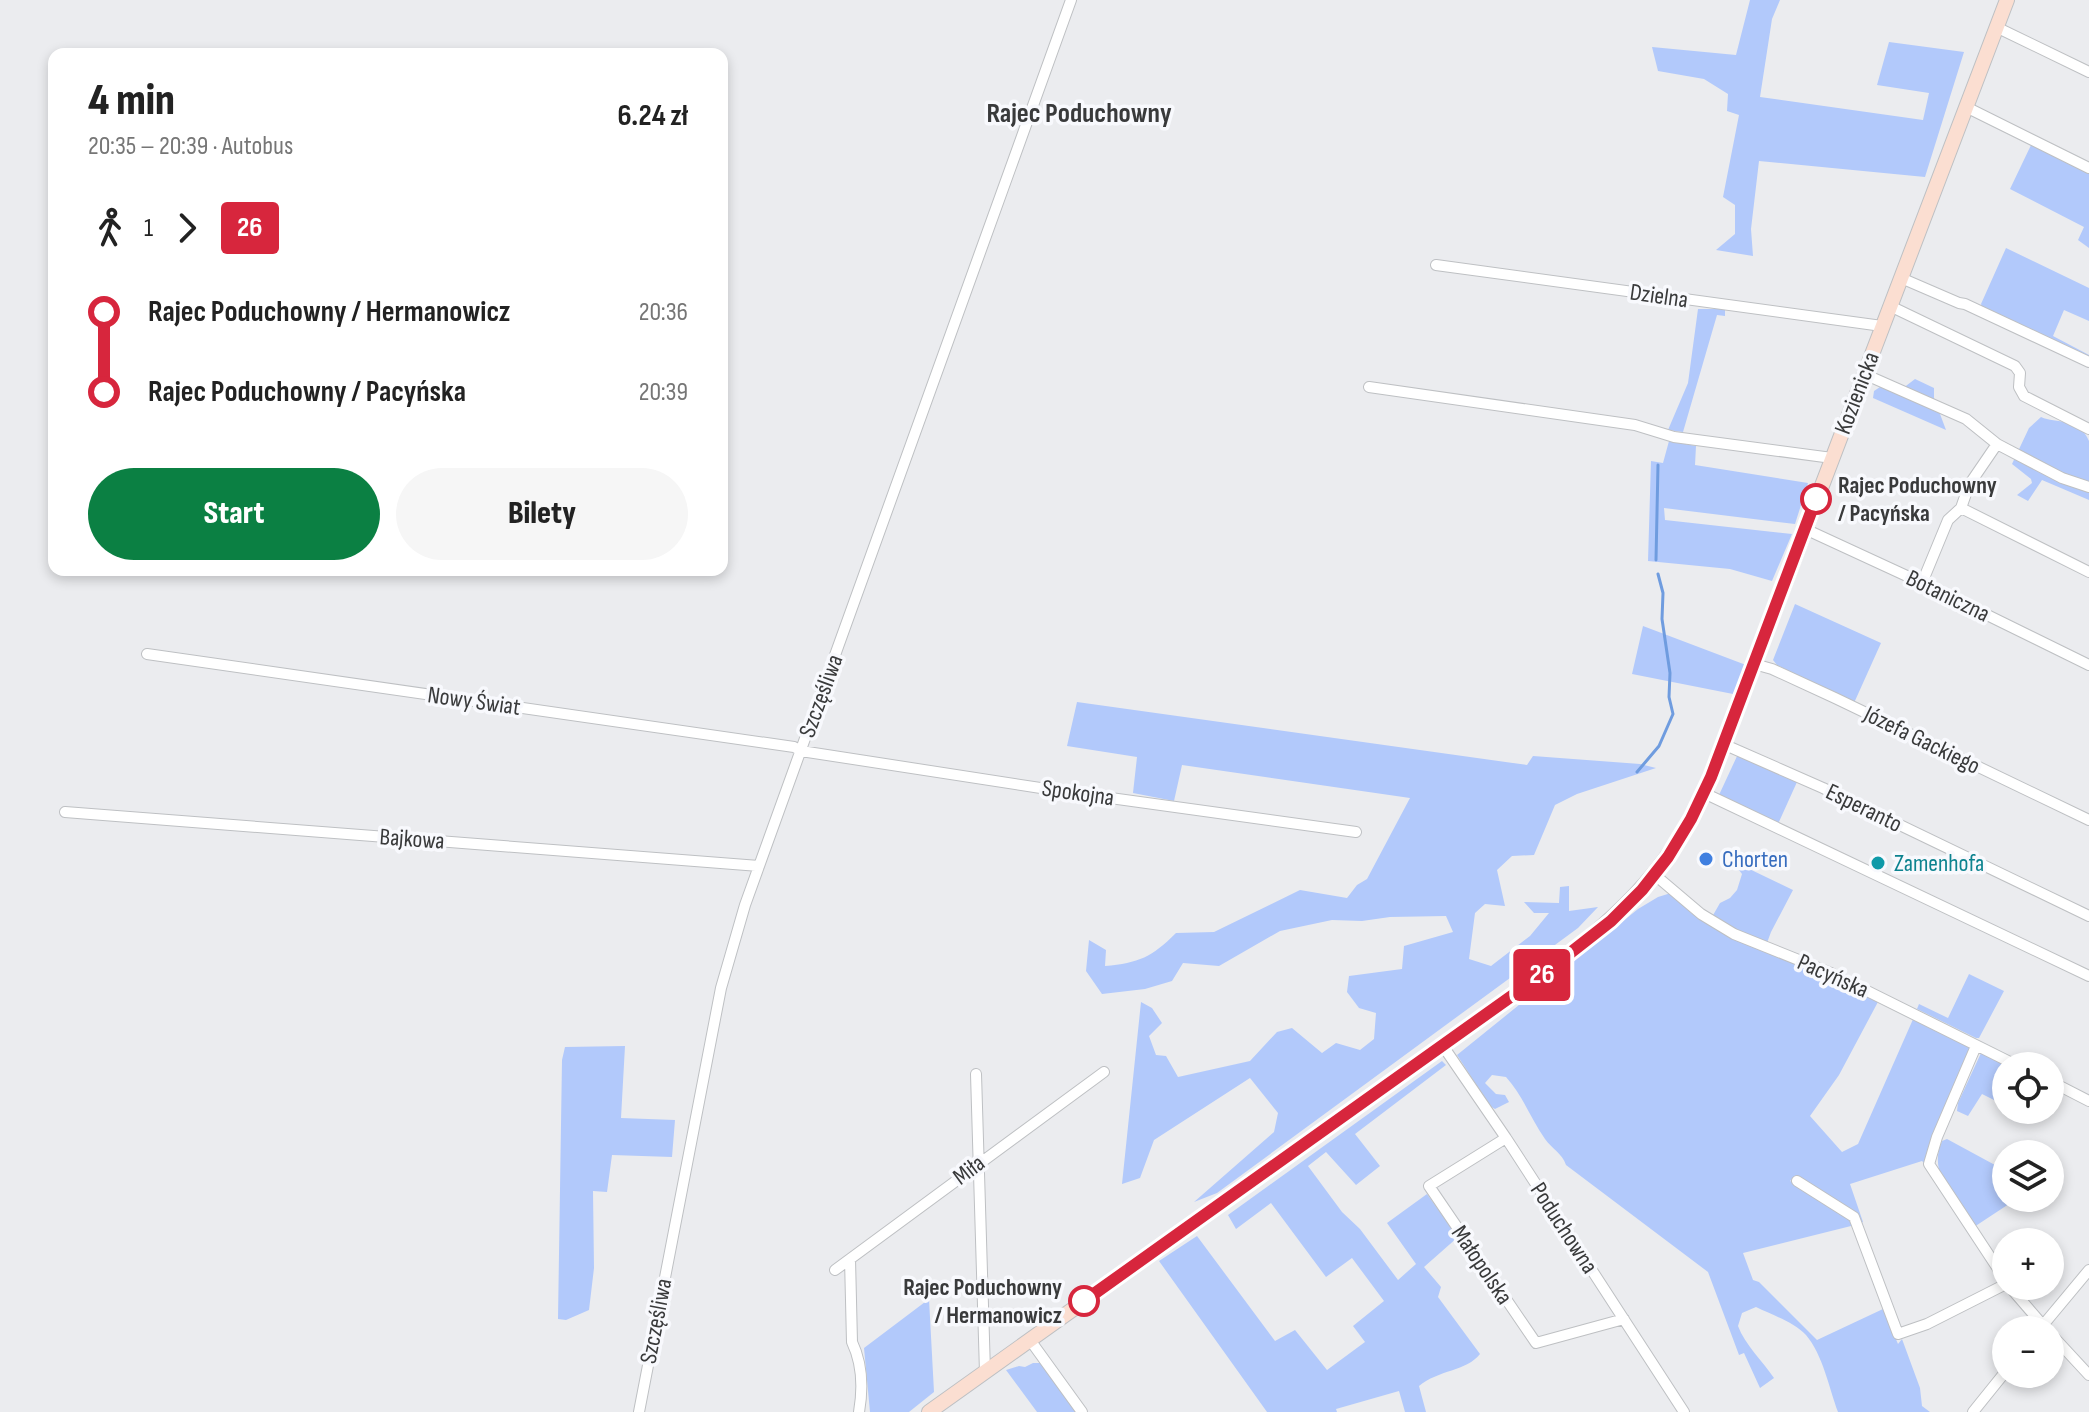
<!DOCTYPE html>
<html lang="pl">
<head>
<meta charset="utf-8">
<style>
	:root { --surface:#fff; --page:#f6f6f6; --text:#222; --muted:#767676; --accent:#0b8043 }
	body { margin:0; font-family:"Sofia Sans Condensed",sans-serif; background:var(--page); color:var(--text); height:100vh; display:flex; flex-direction:column; font-size:30px; white-space:nowrap }
	* { box-sizing:border-box; margin:0 }
	p { font-size:26px; color:var(--muted) }
	.icon { flex:none; width:44px; height:44px; fill:none; stroke:currentColor; stroke-width:2; stroke-linecap:round; stroke-linejoin:round }
	.map { position:relative; flex:1; overflow:hidden }
	.sheet { position:absolute; left:48px; top:48px; width:680px; height:528px; display:flex; flex-direction:column; background:var(--surface); border-radius:16px; box-shadow:0 4px 12px #0003 }
	.sheet>* { flex:none }
	.badge { padding:0 16px; border-radius:6px; font-size:28px; line-height:52px }
	.controls { position:absolute; left:1992px; top:1052px; display:grid; gap:16px }
	.controls a { display:grid; place-items:center; width:72px; height:72px; border-radius:50%; background:var(--surface); box-shadow:0 4px 12px #0003; font-size:40px }
	.map>.badge { position:absolute; translate:-50% -50%; box-shadow:0 0 0 4px #fff }
	.legs { display:flex; align-items:center; gap:12px; height:88px; padding:0 40px; font-size:26px }
	.legs p { margin-inline-start:auto }
	.headline { display:flex; align-items:center; justify-content:space-between; height:136px; padding:0 40px }
	h1 { font-size:44px; font-weight:800; line-height:60px }
	.cta { display:flex; gap:16px; margin-top:auto; padding:16px 40px }
	.cta a { flex:1; height:92px; border-radius:48px; background:var(--accent); color:#fff; font-size:32px; font-weight:800; line-height:92px; text-align:center }
	.cta a+a { background:var(--page); color:var(--text) }
	ul { padding:0 40px; list-style:none }
	li { display:flex; align-items:center; gap:28px; height:80px; font-size:30px }
	li i { display:grid; place-items:center; width:12px; height:100%; margin:0 10px; background:currentColor }
	li i::after { content:''; width:20px; height:20px; margin:-10px; border:6px solid; border-radius:50%; background:var(--surface) }
	li p { margin-inline-start:auto }
	li:first-child i { background:linear-gradient(#0000 50%,currentColor 0) }
	li:last-child i { background:linear-gradient(currentColor 50%,#0000 0) }
	.map>svg:first-child { display:block }
	.green { fill:#b2c9fb }
	.lines { fill:none; stroke-linecap:round; stroke-linejoin:round }
	.stream { stroke:#6f9cdf; stroke-width:3 }
	.street-casing { stroke:#bec0c3; stroke-width:12 }
	.secondary-casing { stroke:#bec0c3; stroke-width:16 }
	.street { stroke:#fff; stroke-width:10 }
	.secondary { stroke:#fbded1; stroke-width:14 }
	.line-1-casing { stroke:#fff; stroke-width:18 }
	.line-1 { stroke:#d7263d; stroke-width:12 }
	.stop-1-dot { fill:#fff; stroke:#d7263d; stroke-width:4 }
	.shop-dot { fill:#3f7fe0; stroke:#f8f9fd; stroke-width:3 }
	.culture-dot { fill:#0f9aa8; stroke:#f8f9fd; stroke-width:3 }
	.labels { text-anchor:middle; dominant-baseline:central; stroke-width:7; stroke-linejoin:round; paint-order:stroke }
	.street-label { font-size:24px; fill:#393a3b; stroke:#f8f9fd }
	.stop-label { font-size:24px; font-weight:bold; fill:#393a3b; stroke:#f8f9fd; text-anchor:start }
	.shop-label { font-size:24px; fill:#366cbe; stroke:#f8f9fd; text-anchor:start }
	.culture-label { font-size:24px; fill:#0d838f; stroke:#f8f9fd; text-anchor:start }
	.quarter-label { font-size:28px; font-weight:bold; fill:#393a3b; stroke:#f8f9fd }
</style>
</head>
<body>
<div class="map">
<svg width="2089" height="1412" viewBox="0 0 2089 1412">
	<rect width="100%" height="100%" fill="#ebecef"/>
	<path class="green" d="M1750,0H1780L1772,19L1760,97L1923,120L1929,93L1877,85L1889,42L1964,52L1925,177L1759,161L1751,229L1753,256L1716,250L1735,234V205L1723,197L1739,115L1727,111L1728,94L1704,79L1658,71L1652,47L1736,55Z
		M2032,143L2089,170V248L2078,240L2084,227L2010,189Z
		M2006,248L2089,288V321L2064,310L2053,336L2089,355V359L1983,309L1981,304Z
		M1698,309H1725V316L1717,315L1683,432L1668,430L1688,383Z
		M1915,379L1934,388V398L1946,430L1873,398L1874,391L1880,387L1898,392Z
		M2041,417C2056,424 2079,417 2089,441V500L2042,480L2028,501L2017,495L2032,483L2031,479L2012,464L2029,428Z
		M1669,441L1696,446L1695,465L1808,483L1795,524L1664,508L1665,520L1792,534L1772,581L1730,569L1648,561L1651,461L1663,463Z
		M1795,604L1881,643L1854,703L1777,665L1773,660Z
		M1643,626L1746,665L1733,694L1632,674Z
		M1077,702L1527,765L1533,756L1640,764L1656,768L1577,794L1555,805L1534,855L1512,856L1497,870L1505,906L1485,904L1475,913L1469,959L1491,966L1530,936L1549,913H1534L1524,902L1559,903L1560,887L1569,886V911L1598,907L1578,928L1217,1193L1194,1202L1274,1132L1278,1113L1250,1078L1154,1140L1140,1178L1122,1184L1141,1002L1152,1008L1162,1023L1149,1036L1156,1055L1166,1056L1178,1077L1250,1061L1277,1032L1292,1028L1322,1053L1336,1043L1360,1050L1374,1039L1376,1013L1359,1008L1347,992L1349,976L1402,969L1404,946L1453,932L1446,916L1390,917L1362,921L1332,920L1280,931L1219,966L1183,963L1172,981L1145,989L1102,994L1086,971L1089,940L1106,950L1105,966C1139,963 1152,957 1176,933L1214,932L1300,890L1347,898L1357,885L1367,879L1410,798L1182,765L1174,801L1133,793L1137,757L1067,746Z
		M1738,754L1797,782L1778,824L1719,795Z
		M1741,865L1793,890L1771,932L1764,951L1829,976L1879,1000L1839,1075L1810,1116L1842,1152L1858,1144L1914,1017L1970,1045L1967,1059L1924,1163L1922,1161L1850,1184L1863,1222L1861,1223C1840,1203 1820,1186 1793,1178L1790,1181C1811,1192 1841,1205 1855,1225L1743,1253L1753,1280L1759,1282L1817,1340L1883,1309L1898,1344L1902,1339L1920,1388L1922,1406L1930,1412H1838C1829,1388 1823,1355 1806,1335C1794,1322 1772,1315 1756,1307L1742,1313L1738,1326C1745,1345 1762,1360 1774,1378L1760,1388L1744,1353L1739,1355L1708,1272L1566,1165C1562,1153 1552,1149 1545,1139C1531,1119 1523,1096 1506,1077L1492,1075L1485,1083L1496,1094L1505,1095L1509,1102L1495,1109L1490,1106L1457,1055L1638,909L1658,897L1671,893L1691,913L1708,924L1720,903L1730,898L1737,890L1742,874L1739,870Z
		M1969,974L2004,991L1979,1038H1976L1917,1009L1919,1004L1948,1018Z
		M625,1046L621,1118L675,1120L672,1157L612,1155L607,1192L593,1191L594,1268L589,1310L566,1320L558,1319L562,1060L565,1047Z
		M1981,1053L2006,1066V1082L1996,1101L1982,1094L1968,1116L1957,1111L1958,1103Z
		M1442,1061L1446,1065L1355,1134L1380,1166L1356,1185L1326,1152L1308,1166L1342,1212L1360,1229L1398,1280L1416,1264L1387,1223L1427,1194L1458,1237L1424,1267L1441,1287L1438,1297L1480,1354C1467,1371 1438,1370 1419,1386L1426,1412H1405L1399,1391L1336,1409L1337,1412H1267L1159,1261L1197,1236L1275,1341L1295,1330L1327,1370L1365,1342L1353,1326L1384,1301L1352,1258L1326,1277L1271,1203L1236,1229L1228,1215Z
		M1947,1139L2006,1171V1198H2018L1974,1227C1956,1199 1927,1174 1942,1141Z
		M929,1299L934,1392L909,1412H870L864,1348Z
		M1033,1363H1042L1081,1412H1037L1006,1370L1019,1366L1025,1367Z"/>
	<g class="lines">
		<path class="stream" d="M1656,560L1658,465
			M1637,772L1659,746L1673,714L1669,697L1670,673L1662,619L1663,593L1658,574"/>
		<defs>
			<path id="street" d="M1996,27L2089,72
				M1966,107L2089,168
				M1436,265L1882,326
				M1901,278L1959,303L1965,304L2089,362
				M1890,306L2015,366L2020,373L2019,387L2024,396L2089,429
				M1864,374L1966,419L1997,444L2062,478L2089,487
				M1369,387L1635,425L1674,437L1832,458
				M1961,508L2089,572
				M1805,529L1922,583L2089,665
				M1922,583L1948,520L1961,508L1969,485L1997,444
				M147,654L794,747L801,751L1060,791L1356,832
				M1754,664L1772,669L1835,698L2089,820
				M1723,744L1823,788L2089,916
				M1704,793L2089,976
				M65,812L759,866
				M1655,875L1701,914L1734,934L1831,973L2018,1066
				M1443,1046L1506,1138L1684,1412
				M1976,1046L1937,1137L1929,1164L2006,1281
				M976,1074L985,1372
				M2050,1081L2089,1101
				M1506,1138L1429,1186L1536,1343L1624,1319
				M1797,1181L1854,1217L1898,1334L1927,1324L2006,1284
				M850,1259L852,1342C862,1363 863,1389 859,1412
				M835,1270L1104,1072
				M2009,1286L2047,1330
				M2039,1330L2089,1270
				M2050,1333L2089,1375
				M1030,1340L1082,1412
				M639,1412L721,988L745,905L1071,0
				M1973,1412L2006,1371"/>
			<path id="secondary" d="M929,1412L1551,968C1623,914 1676,862 1711,777L2007,0"/>
		</defs>
		<use href="#street" class="street-casing"/>
		<use href="#secondary" class="secondary-casing"/>
		<use href="#street" class="street"/>
		<use href="#secondary" class="secondary"/>
	</g>
	<g class="lines">
		<defs>
			<path id="line-1" d="M1084,1301L1551,968L1611,921L1642,890L1668,857L1691,819L1711,777L1816,499"/>
		</defs>
		<use href="#line-1" class="line-1-casing"/>
		<use href="#line-1" class="line-1"/>
	</g>
	<g class="stop-1-dot">
		<circle cx="1816" cy="499" r="14"/>
		<circle cx="1084" cy="1301" r="14"/>
	</g>
	<circle class="shop-dot" cx="1706" cy="859" r="8"/>
	<circle class="culture-dot" cx="1878" cy="863" r="8"/>
	<g class="labels">
		<g class="street-label">
			<text transform="translate(1659 296) rotate(8)">Dzielna</text>
			<text transform="translate(1857 393) rotate(-69)">Kozienicka</text>
			<text transform="translate(1948 596) rotate(26)">Botaniczna</text>
			<text transform="translate(821 696) rotate(-70)">Szczęśliwa</text>
			<text transform="translate(474 701) rotate(8)">Nowy Świat</text>
			<text transform="translate(1922 740) rotate(26)">Józefa Gackiego</text>
			<text transform="translate(1078 793) rotate(8)">Spokojna</text>
			<text transform="translate(1864 808) rotate(26)">Esperanto</text>
			<text transform="translate(412 839) rotate(4)">Bajkowa</text>
			<text transform="translate(1833 976) rotate(24)">Pacyńska</text>
			<text transform="translate(969 1170) rotate(-37)">Miła</text>
			<text transform="translate(1564 1228) rotate(57)">Poduchowna</text>
			<text transform="translate(1482 1265) rotate(56)">Małopolska</text>
			<text transform="translate(656 1321) rotate(-79)">Szczęśliwa</text>
		</g>
		<g class="stop-label">
			<text x="1838" y="485">Rajec Poduchowny<tspan x="1838" dy="28">/ Pacyńska</tspan></text>
			<text x="1062" y="1287" text-anchor="end">Rajec Poduchowny<tspan x="1062" dy="28">/ Hermanowicz</tspan></text>
		</g>
		<g class="shop-label">
			<text x="1722" y="859">Chorten</text>
		</g>
		<g class="culture-label">
			<text x="1894" y="863">Zamenhofa</text>
		</g>
		<g class="quarter-label">
			<text x="1079" y="113">Rajec Poduchowny</text>
		</g>
	</g>
</svg>
<div class="controls">
<a><svg class="icon" aria-label="locate" viewBox="0 0 24 24"><circle cx="12" cy="12" r="6"/><path d="M12 2v4M12 18v4M2 12h4M18 12h4"/></svg></a>
<a><svg class="icon" aria-label="layers" viewBox="0 0 24 24"><path d="M12 4l9 5-9 5-9-5zM3 14l9 5 9-5"/></svg></a>
<a>+</a>
<a>−</a>
</div>
<b class="badge" style="left:1542px;top:975px;background:#d7263d;color:#fff">26</b>
<section class="sheet">
<div class="headline"><div><h1>4 min</h1><p>20:35 – 20:39 · Autobus</p></div><b>6.24 zł</b></div>
<div class="legs"><svg class="icon" aria-label="walk" viewBox="0 0 24 24"><circle cx="13" cy="4" r="2"/><path d="M13 8l-2 6 4 7M11 14l-3 7M7 12l3-4h3l4 4"/></svg>1<svg class="icon" aria-label="forward" viewBox="0 0 24 24"><path d="M9 5l7 7-7 7"/></svg><b class="badge" style="background:#d7263d;color:#fff">26</b></div>
<ul>
<li><i style="color:#d7263d"></i><b>Rajec Poduchowny / Hermanowicz</b><p>20:36</p></li>
<li><i style="color:#d7263d"></i><b>Rajec Poduchowny / Pacyńska</b><p>20:39</p></li>
</ul>
<div class="cta"><a>Start</a><a>Bilety</a></div>
</section>
</div>
</body>
</html>
